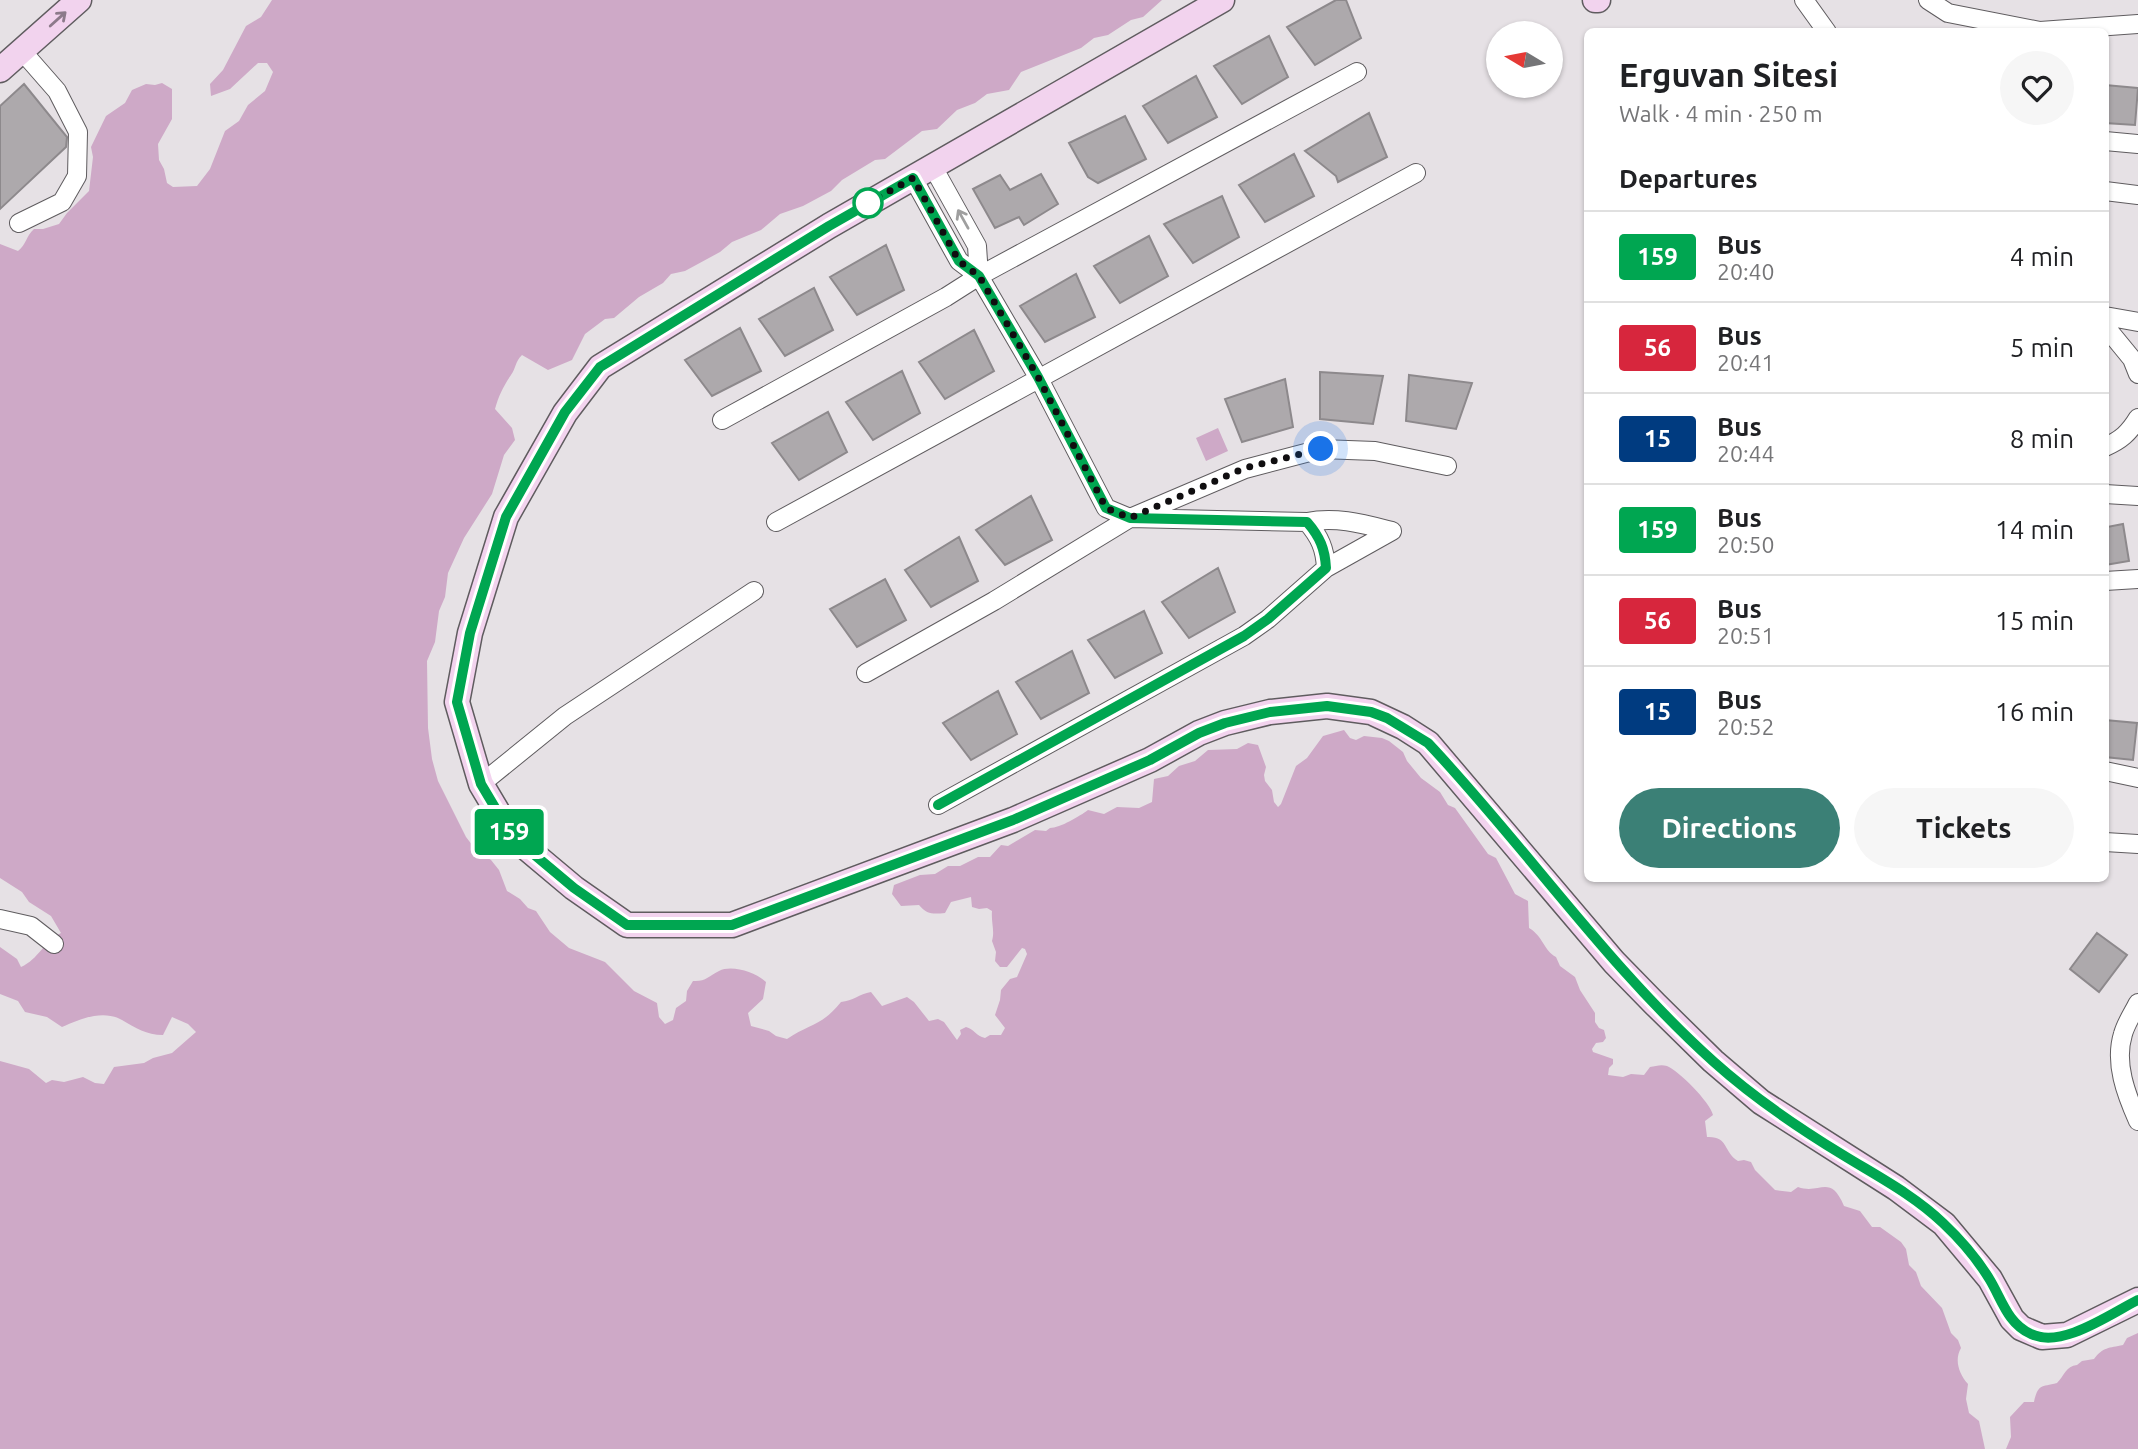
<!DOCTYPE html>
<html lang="en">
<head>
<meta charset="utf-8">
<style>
	:root { --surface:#fff; --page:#f6f6f6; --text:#202124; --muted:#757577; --line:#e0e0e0; --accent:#3b8076 }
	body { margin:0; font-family:Ubuntu,sans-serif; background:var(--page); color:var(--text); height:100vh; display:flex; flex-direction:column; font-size:26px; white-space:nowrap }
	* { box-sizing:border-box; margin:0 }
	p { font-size:23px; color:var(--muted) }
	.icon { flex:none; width:38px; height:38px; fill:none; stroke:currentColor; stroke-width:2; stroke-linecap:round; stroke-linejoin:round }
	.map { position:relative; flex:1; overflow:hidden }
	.panel { position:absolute; left:1584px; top:28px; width:525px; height:854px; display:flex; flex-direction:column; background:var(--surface); border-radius:10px; box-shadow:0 2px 5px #0004 }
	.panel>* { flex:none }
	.badge { padding:0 14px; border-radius:5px; font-size:24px; line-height:46px }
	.needle { width:46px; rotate:280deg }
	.fabs { position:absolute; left:1486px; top:21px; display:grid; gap:14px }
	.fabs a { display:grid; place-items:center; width:77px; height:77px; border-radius:50%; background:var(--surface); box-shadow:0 2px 5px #0004; font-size:35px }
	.you { position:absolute; width:35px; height:35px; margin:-18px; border:5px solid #fff; border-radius:50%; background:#1a73e8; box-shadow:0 0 0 10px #1a73e833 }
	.map>.badge { position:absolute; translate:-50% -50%; box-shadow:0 0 0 4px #fff }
	h2 { padding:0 35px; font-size:26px; line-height:63px }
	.round { display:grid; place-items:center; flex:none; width:74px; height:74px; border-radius:37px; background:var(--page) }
	.headline { display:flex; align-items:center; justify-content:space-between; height:119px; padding:0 35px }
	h1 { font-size:33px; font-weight:600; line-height:52px }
	.primary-button { display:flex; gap:14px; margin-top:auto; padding:14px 35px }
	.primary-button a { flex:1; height:80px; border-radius:42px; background:var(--accent); color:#fff; font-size:28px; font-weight:600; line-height:80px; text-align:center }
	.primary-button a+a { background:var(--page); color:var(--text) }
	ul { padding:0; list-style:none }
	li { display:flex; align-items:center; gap:21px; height:91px; padding:0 35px; border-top:2px solid var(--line) }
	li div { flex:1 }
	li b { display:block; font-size:26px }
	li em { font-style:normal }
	li .badge { min-width:77px; font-weight:700; text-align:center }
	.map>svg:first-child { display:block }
	.green { fill:#cea9c7 }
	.building { fill:#ada9ac; stroke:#8d898c; stroke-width:2 }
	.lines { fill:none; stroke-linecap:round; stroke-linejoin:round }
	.street-casing { stroke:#5f5c5f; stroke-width:20 }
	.secondary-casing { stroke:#5f5c5f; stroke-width:27 }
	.street { stroke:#fff; stroke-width:18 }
	.secondary { stroke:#f2d3ee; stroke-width:24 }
	.oneway { stroke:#8c7a8a }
	.oneway2 { stroke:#9f9f9f }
	.line-casing { stroke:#fff; stroke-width:16 }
	.line { stroke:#00a651; stroke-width:10 }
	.walk { stroke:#100e10; stroke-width:7; stroke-dasharray:0 12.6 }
	.stop-dot { fill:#fff; stroke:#00a651; stroke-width:3.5 }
</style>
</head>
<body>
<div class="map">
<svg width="2138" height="1449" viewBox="0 0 2138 1449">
	<rect width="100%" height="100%" fill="#e6e1e5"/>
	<path class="green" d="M272,0H1162L1143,17L1131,20L1108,35L1094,38L1081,48L1021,72L1009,90L987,94L975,103L957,110L937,129L922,131L885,159L875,160L842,180L831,191L803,206L780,214L761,230L732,242L720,252L685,271L671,274L663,283L639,297L614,318L605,319L585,334L572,360L548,370L522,355C515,362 516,368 511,375C503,387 499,395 495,409L512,428L515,440L504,455L492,494L464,538L448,573L445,597L439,611L435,642L427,661L428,728L432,759L438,781L466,837L476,850L491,860L499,870L507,891L520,899L528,908L536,911L550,932L569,948L605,962L634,991L657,1003L659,1017L665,1024L673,1020L676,1008L686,1001L687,991L693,981C705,982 709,976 719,971C732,964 757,973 766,982L763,999L748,1013L751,1026L769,1031L776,1036L787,1039C809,1024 822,1026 841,1002C853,1001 859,994 871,992L882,1006L907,997L914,1002L929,1021L938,1019L944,1022L957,1040L961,1034L960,1030L966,1027C974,1029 976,1036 985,1038L990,1035H1001L1005,1028L995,1015L1000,1000L1001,990L1010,979L1017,977L1027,954L1025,949L1022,948L1007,967H1000L995,961L996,952L992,941C995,931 991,923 992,911L987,908L979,909L972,907L971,897L951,902L945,913C934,914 927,915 919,905L901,906L892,894L894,885L920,875L935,874L948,866H960L978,857H990L1001,845L1008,846L1035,830L1046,831L1050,828C1060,828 1080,816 1088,810L1104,814L1117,807L1139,808L1152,802L1154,779L1168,776L1179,766L1195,761L1208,750L1237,749L1248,743L1258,745L1266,767L1264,775L1265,781L1272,790L1274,802L1278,807L1281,804L1296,766L1307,758L1323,736L1344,730L1350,738L1356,740L1364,736L1382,738L1389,741L1403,752L1407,761L1421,778L1440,792L1448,805L1455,808L1488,854L1496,858L1515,894L1528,901L1529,928C1543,936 1544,951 1556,957L1560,966L1575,977L1580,990L1595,1013V1022L1599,1028L1604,1030L1606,1038L1603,1042L1596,1043L1592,1049L1593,1052L1613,1059V1064L1609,1068L1608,1075L1623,1077L1631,1074L1644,1075L1650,1067C1656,1066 1661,1064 1667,1066C1679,1071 1710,1102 1713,1115L1705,1121L1707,1137C1729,1136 1723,1152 1738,1161L1744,1160L1751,1162L1755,1170L1775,1190L1791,1192L1798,1187C1820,1195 1830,1173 1844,1206L1860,1211L1872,1227H1880L1901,1242L1906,1249L1909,1265L1916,1272L1921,1286L1942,1308L1951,1333L1958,1340L1961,1348C1954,1360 1959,1374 1968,1384L1966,1399L1969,1413L1979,1421L1985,1449H0V1061L29,1069L46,1083L52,1080L64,1082L83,1077L95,1083L104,1084L114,1067L144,1063L153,1058L172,1053L196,1032L188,1024L172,1017L163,1035C146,1035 136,1028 122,1020C103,1009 80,1019 62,1027L47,1017L25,1012L18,1001L0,994V947L17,959L21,967C39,959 43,942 61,933L51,916L29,902L22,892L0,878V244L18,251C26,245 26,236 34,229H43L59,224L67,213L89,191L93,157L91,147L106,116L125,103L132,90L146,84L155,85L162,83L172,89V119L158,144L159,160L164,169L167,183L173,187L197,186L210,169L225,131L239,121L248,105L265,91L273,72L267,63H258L230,89L211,96L210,84L223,70L246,26L261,17Z
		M1218,428L1228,451L1206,461L1196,438Z
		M2138,1333V1449H2006L2011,1437L2010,1417L2024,1402H2034C2038,1384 2041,1387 2057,1383C2064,1376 2066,1366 2077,1365L2082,1361L2094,1359C2103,1347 2109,1348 2123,1345L2127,1338Z"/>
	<path class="building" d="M1336,0H1346L1361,38L1315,65L1287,27Z
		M1269,36L1288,77L1242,104L1214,66Z
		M1196,76L1217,117L1168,143L1143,106Z
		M24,84L67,137L66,147L0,209V106Z
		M2105,85L2138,88L2135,125L2105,123Z
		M1369,113L1387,157L1338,182L1336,176L1305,151Z
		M1125,116L1146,159L1098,183L1088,177L1069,143Z
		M1294,154L1314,196L1265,222L1239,185Z
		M1041,174L1058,204L1024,225L1019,217L995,228L973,189L1000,175L1010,190Z
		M1222,196L1239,237L1193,263L1164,224Z
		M1149,236L1168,276L1120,303L1094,266Z
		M886,245L904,290L857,315L830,277Z
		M1076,274L1095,317L1045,342L1020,306Z
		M814,288L833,330L785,356L759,319Z
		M740,328L761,371L712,396L685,360Z
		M974,330L994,371L945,399L919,362Z
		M902,371L920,413L873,440L846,402Z
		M1320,372L1383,376L1373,424L1320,419Z
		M1409,375L1472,383L1456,429L1406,421Z
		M1285,379L1293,427L1242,442L1225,399Z
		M828,412L847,452L799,480L772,443Z
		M1031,496L1052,540L1005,565L976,530Z
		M2123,524L2129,561L2105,565L2107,527Z
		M959,537L978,581L931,607L905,570Z
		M1218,568L1235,612L1189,638L1162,602Z
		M885,579L906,620L857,647L830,609Z
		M1144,611L1162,653L1115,678L1088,640Z
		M1072,651L1089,693L1041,719L1016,682Z
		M998,691L1017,734L971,760L943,723Z
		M2105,720L2137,723L2133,760L2105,757Z
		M2097,933L2127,955L2099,992L2070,969Z"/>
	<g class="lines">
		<defs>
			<path id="street" d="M1804,0L1827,32
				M1928,0L1948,13L2040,31L2138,24
				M2105,141L2138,144
				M933,167L977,246L979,276
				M913,178L959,261L979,276L1038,377L1106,508L1130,518L1307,522C1336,516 1364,524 1392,531L1326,568L1268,619L1244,636L938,805
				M2105,191L2138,195
				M19,223L62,202L77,176L78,132L57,91L22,51
				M2105,316L2138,322
				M2105,326L2132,359L2138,374
				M722,420L946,297L979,276L1357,72
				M2105,447C2121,440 2129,433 2138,418
				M2105,494L2138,496
				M776,522L1416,173
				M1307,522C1320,537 1325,549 1326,568
				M2105,581L2138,579
				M866,673L994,601L1130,518L1245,469L1321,449L1375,451L1447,466
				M2105,771L2138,778
				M481,784L565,716L754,591
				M2105,842L2138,844
				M0,919L31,926L54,944
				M2138,1003C2133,1013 2126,1023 2123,1034C2114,1063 2126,1094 2138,1121"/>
			<path id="secondary" d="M1222,0L829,226L600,367L565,413L506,517L470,633L457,702L481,784L512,836L574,888L627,925H732L1013,820L1150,760L1199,733L1225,723L1270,712L1327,706L1371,712L1403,727L1428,743L1614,962L1655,1004L1713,1061L1761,1102L1896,1188L1944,1224L1990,1279L2012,1319L2021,1328L2042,1337L2067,1335L2138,1300
				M1595,0H1598
				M0,70L79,0"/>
		</defs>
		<use href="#street" class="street-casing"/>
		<use href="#secondary" class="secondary-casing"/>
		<use href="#street" class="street"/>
		<use href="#secondary" class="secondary"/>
	</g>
	<defs><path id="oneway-shaft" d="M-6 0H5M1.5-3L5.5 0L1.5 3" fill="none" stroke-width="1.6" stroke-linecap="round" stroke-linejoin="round" transform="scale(1.75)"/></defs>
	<use class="oneway" href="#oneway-shaft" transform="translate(58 19) rotate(-42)"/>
	<use class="oneway2" href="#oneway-shaft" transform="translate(963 219) rotate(-119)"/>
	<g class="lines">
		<defs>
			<path id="line" d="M938,805L1244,636L1268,619L1326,568C1325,549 1320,537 1307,522L1130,518L1106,508L1038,377L979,276L959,261L913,178L829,226L600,367L565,412L506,517L470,633L457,702L481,784L512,836L574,888L627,925H732L1013,820L1150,760L1199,733L1225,723L1270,712L1327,706L1371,712L1387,718L1428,743C1526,847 1607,966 1714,1062C1754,1098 1797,1127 1843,1155C1877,1176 1914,1195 1943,1223C1960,1239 1978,1260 1990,1280C2002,1300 2008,1324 2031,1334C2062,1349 2110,1314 2138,1300"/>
		</defs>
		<use href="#line" class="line-casing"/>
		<use href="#line" class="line"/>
		<path class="walk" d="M868,203L913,178L959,261L979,276L1038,377L1106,508L1130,518L1245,468L1321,449"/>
	</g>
	<circle class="stop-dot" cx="868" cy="203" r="14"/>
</svg>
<div class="fabs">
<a><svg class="needle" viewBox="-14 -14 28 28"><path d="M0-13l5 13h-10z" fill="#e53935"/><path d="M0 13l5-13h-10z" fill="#757577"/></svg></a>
</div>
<div class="you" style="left:1321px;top:449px"></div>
<b class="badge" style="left:509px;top:832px;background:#00a651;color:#fff">159</b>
<section class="panel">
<div class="headline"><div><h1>Erguvan Sitesi</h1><p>Walk · 4 min · 250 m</p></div><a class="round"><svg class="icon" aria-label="heart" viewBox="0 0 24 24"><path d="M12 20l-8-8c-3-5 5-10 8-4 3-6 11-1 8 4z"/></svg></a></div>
<h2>Departures</h2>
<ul>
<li><span class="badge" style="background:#00a651;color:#fff">159</span><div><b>Bus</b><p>20:40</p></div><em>4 min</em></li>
<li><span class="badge" style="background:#d7263d;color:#fff">56</span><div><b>Bus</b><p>20:41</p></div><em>5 min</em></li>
<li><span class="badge" style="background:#003b80;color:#fff">15</span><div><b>Bus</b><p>20:44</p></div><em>8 min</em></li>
<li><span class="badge" style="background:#00a651;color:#fff">159</span><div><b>Bus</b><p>20:50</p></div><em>14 min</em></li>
<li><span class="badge" style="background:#d7263d;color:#fff">56</span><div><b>Bus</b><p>20:51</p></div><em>15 min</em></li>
<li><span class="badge" style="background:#003b80;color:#fff">15</span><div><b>Bus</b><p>20:52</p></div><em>16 min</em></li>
</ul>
<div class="primary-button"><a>Directions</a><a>Tickets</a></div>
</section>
</div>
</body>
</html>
